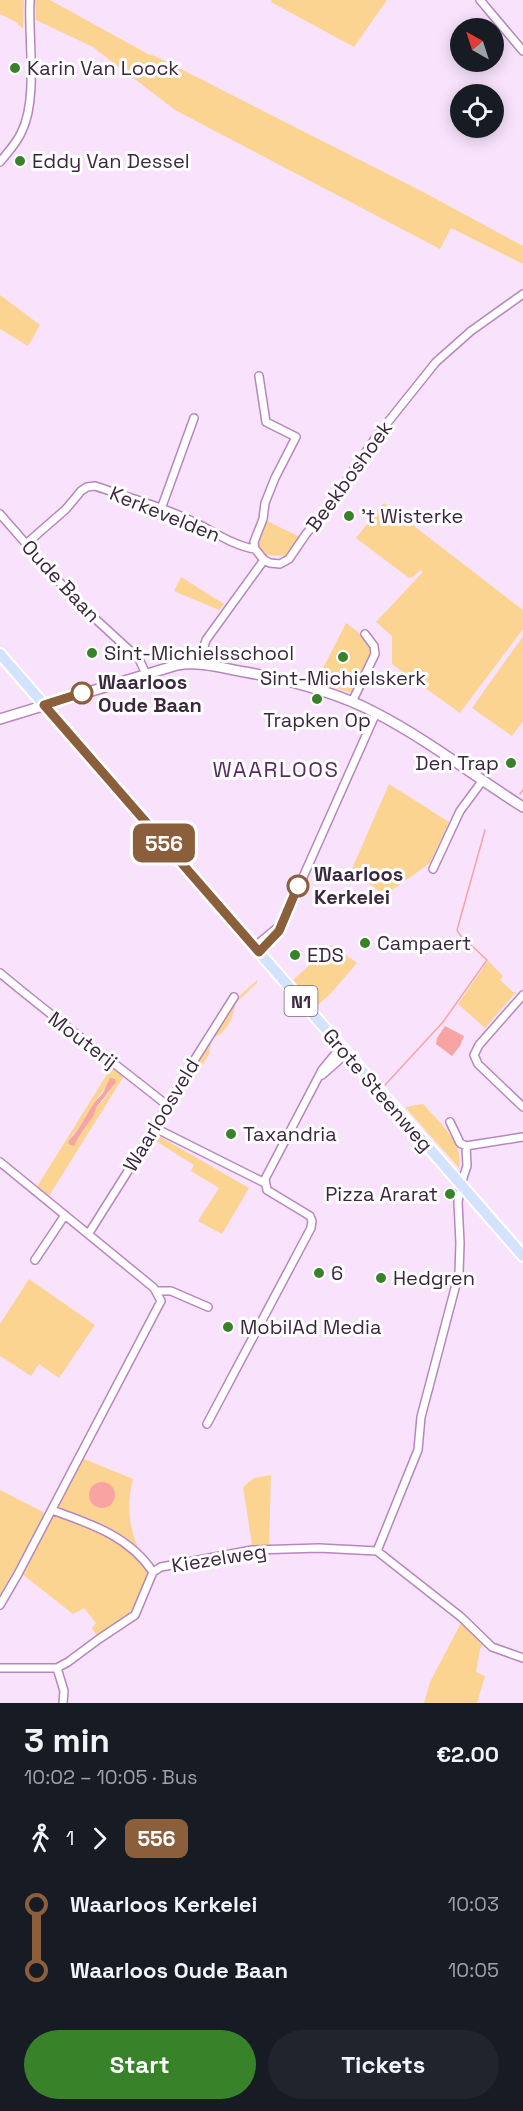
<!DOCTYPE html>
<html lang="en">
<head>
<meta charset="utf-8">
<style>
	:root { --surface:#171b24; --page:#20242c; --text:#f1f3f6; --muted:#9ea1a6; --accent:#38822a }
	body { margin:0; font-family:"Space Grotesk",sans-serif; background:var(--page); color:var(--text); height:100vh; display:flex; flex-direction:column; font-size:22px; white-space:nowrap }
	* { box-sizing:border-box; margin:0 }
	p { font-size:20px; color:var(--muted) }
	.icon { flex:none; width:33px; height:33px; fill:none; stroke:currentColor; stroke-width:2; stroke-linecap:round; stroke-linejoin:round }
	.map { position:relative; height:1703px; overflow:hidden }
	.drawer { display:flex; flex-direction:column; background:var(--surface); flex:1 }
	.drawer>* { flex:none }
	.badge { padding:0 12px; border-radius:9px; font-size:21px; line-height:39px }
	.needle { width:39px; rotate:321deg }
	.tools { position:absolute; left:450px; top:18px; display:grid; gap:12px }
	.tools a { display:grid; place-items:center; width:54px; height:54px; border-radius:50%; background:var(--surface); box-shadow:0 3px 15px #0003; font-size:30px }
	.map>.badge { position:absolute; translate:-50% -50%; box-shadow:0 0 0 3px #fff }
	.legs { display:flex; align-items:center; gap:9px; height:66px; padding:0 24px; font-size:20px }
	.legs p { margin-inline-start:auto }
	.head { display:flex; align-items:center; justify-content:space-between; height:102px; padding:0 24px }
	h1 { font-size:33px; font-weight:600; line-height:45px }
	.button { display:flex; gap:12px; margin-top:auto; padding:12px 24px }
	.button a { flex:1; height:69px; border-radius:36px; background:var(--accent); color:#fff; font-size:24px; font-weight:600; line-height:69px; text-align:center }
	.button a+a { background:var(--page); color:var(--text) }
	ul { padding:0 24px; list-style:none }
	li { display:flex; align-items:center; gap:21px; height:66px; font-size:22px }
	li i { display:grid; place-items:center; width:9px; height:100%; margin:0 8px; background:currentColor }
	li i::after { content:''; width:15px; height:15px; margin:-8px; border:4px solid; border-radius:50%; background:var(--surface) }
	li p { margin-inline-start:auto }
	li:first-child i { background:linear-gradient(#0000 50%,currentColor 0) }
	li:last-child i { background:linear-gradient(currentColor 50%,#0000 0) }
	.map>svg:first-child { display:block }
	.green { fill:#fbd492; fill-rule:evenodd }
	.water { fill:#f7a4a2 }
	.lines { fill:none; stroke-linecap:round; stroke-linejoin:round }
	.stream { stroke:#f7a4a2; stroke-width:1.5 }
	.minor-casing { stroke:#b885c2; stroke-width:10 }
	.tertiary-casing { stroke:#b885c2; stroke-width:12 }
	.primary-casing { stroke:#fff; stroke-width:14 }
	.minor { stroke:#fff; stroke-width:7 }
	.tertiary { stroke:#fff; stroke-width:9 }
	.primary { stroke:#d3e3fe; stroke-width:10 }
	.line-1-casing { stroke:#fff; stroke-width:14 }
	.line-1 { stroke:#8b5e3c; stroke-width:9 }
	.poi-dot { fill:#38822a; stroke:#fff; stroke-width:2 }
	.stop-1-dot { fill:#fff; stroke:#8b5e3c; stroke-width:3 }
	.labels { text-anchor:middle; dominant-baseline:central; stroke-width:6; stroke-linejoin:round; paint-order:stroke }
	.shield { fill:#fff; stroke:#766879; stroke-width:1.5 }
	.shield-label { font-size:18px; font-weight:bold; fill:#3c2740 }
	.poi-label { font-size:20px; fill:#3c2740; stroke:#fff; text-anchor:start }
	.street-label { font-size:20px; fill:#3c2740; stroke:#fff }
	.stop-label { font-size:20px; font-weight:bold; fill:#3c2740; stroke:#fff; text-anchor:start }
	.quarter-label { font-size:22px; letter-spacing:1.5px; fill:#582b61; stroke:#fff }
</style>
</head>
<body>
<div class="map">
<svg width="523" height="1703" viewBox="0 0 523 1703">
	<rect width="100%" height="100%" fill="#f8e2fc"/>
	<path class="green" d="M0,0H24L23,29L16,22L0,14Z
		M35,0H50L148,54L155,56L427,194L523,246V264L451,228L440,249L175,110L93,47L36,20Z
		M272,0H387L354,47L271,2Z
		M0,295L40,325L28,346L0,329Z
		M384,503L523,610V629L460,713L392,664V636L376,622L423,572L420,570L413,577L409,578L356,538Z
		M265,520L300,537L285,556L265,555C252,545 260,533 265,520Z
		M181,577L224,604L219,610L174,591Z
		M346,623C356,630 369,639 371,651L352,693L316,682Z
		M523,636V721L512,736L472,708Z
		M389,784L449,822L430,863L385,895L351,871Z
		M332,945L357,963L331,993L317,1006L293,980Z
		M488,961L503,976L500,980L513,992H516L485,1028L458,1004Z
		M257,980V983L236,1003C233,1017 227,1034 212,1038L209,1054L195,1078L190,1083L186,1082L178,1097L176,1096L236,999Z
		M98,1053L124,1076L47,1199L35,1190L109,1071L94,1059ZM116,1080C113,1086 108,1095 103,1101C100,1103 98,1105 96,1108C90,1121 81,1133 74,1146L70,1145L72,1135L79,1128L94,1103L108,1084Z
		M423,1104C439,1122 464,1143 459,1168L405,1107Z
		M157,1135L249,1188L222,1234L198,1221L219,1188L191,1171L194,1165L154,1140Z
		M29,1279L95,1325L59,1378L39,1364L31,1376L0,1356V1324Z
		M82,1458L133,1479C127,1501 128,1526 138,1547L116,1534L56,1508Z
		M271,1475L269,1549L253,1551L243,1487L254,1478Z
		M0,1490L47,1514L0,1595Z
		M54,1515C80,1524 138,1542 148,1571C151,1578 145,1586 143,1593C139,1601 136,1611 129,1617C120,1625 107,1630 97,1636L92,1628L96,1623L84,1608L73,1614L22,1574Z
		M461,1623L484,1643L480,1649L476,1672L485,1676L477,1703H424L430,1682Z"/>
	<path class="water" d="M445,1026L464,1036L460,1046L452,1056L436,1044L437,1038Z
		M110,1078L115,1079L116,1082C110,1089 105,1097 98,1105C95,1108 95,1114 92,1118C85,1127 79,1136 74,1146L70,1145L68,1142L79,1128L94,1103L103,1093Z
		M89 1495a13 13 0 1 1 26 0a13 13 0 1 1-26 0Z"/>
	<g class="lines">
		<path class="stream" d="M520,794L523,790
			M385,1085L443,1022L487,960L460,935L457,930L485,830"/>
		<defs>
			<path id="minor" d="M480,0L523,51
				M0,162C8,152 17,143 22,131C38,98 28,38 30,0
				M259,376L266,422L296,437L275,478L265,503L263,519L254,542L255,549L264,560
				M161,509L194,418
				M0,514L77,602L139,659L146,674
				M26,544L66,509L81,491L87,487L95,486C130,498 167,508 200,525C217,534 235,546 255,549
				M199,663L206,640L264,560L270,563L280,564L289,559L306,534L327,509L376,437L436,362L471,331L523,294
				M352,702L375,654L374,646L365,634
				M433,869L460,811L483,780
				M254,947L277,928
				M259,952L279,931L376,713
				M0,973C55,1019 112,1061 168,1106
				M523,995L479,1045L474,1055L478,1064L523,1107
				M322,1075L347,1053
				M450,1122L460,1143L466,1146
				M155,1128L265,1183
				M0,1162L154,1288L161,1301L18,1574L0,1605
				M89,1233L152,1133L188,1070L234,997
				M35,1260L65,1215
				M157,1291H171L208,1307
				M207,1424L311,1228L312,1221L310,1216L267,1190L265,1179L322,1070L341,1047
				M52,1510C91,1524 129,1536 153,1572
				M377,1551L418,1450L421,1417L459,1273L460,1243L458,1202L463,1178L467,1166L466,1146L523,1137
				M0,1668H57L68,1662L99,1639L135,1615L153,1572L161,1567L252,1550L319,1548L377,1551L461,1617L492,1647L523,1658
				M57,1668L64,1691L63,1703"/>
			<path id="tertiary" d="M0,719L177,665C200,661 222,668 245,672C289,680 336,692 376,713C428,740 474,776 523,807"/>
			<path id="primary" d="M0,654L523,1256"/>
		</defs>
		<use href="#minor" class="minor-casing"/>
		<use href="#tertiary" class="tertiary-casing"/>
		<use href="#primary" class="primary-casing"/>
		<use href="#minor" class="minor"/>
		<use href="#tertiary" class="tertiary"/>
		<use href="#primary" class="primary"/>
	</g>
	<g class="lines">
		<defs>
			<path id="line-1" d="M82,693L44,705L259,952L279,931L298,886"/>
		</defs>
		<use href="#line-1" class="line-1-casing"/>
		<use href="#line-1" class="line-1"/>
	</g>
	<g class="poi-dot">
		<circle cx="15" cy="68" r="6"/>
		<circle cx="20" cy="161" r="6"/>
		<circle cx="349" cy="516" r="6"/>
		<circle cx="92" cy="653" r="6"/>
		<circle cx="343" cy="657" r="6"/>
		<circle cx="317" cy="699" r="6"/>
		<circle cx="511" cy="763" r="6"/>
		<circle cx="365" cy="943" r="6"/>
		<circle cx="295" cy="955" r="6"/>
		<circle cx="231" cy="1134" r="6"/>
		<circle cx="450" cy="1194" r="6"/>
		<circle cx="319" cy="1273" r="6"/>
		<circle cx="381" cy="1278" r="6"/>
		<circle cx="228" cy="1327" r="6"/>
	</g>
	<g class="stop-1-dot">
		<circle cx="82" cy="693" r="10"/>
		<circle cx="298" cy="886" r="10"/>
	</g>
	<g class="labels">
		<rect class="shield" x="284.5" y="986" width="33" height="30" rx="4.5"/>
		<g class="shield-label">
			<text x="301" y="1001">N1</text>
		</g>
		<g class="poi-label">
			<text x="27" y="68">Karin Van Loock</text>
			<text x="32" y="161">Eddy Van Dessel</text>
			<text x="361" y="516">'t Wisterke</text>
			<text x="104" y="653">Sint-Michielsschool</text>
			<text x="343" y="678" text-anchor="middle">Sint-Michielskerk</text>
			<text x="317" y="720" text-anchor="middle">Trapken Op</text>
			<text x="499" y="763" text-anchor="end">Den Trap</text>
			<text x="377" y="943">Campaert</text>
			<text x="307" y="955">EDS</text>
			<text x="243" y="1134">Taxandria</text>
			<text x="438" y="1194" text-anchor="end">Pizza Ararat</text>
			<text x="331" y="1273">6</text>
			<text x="393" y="1278">Hedgren</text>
			<text x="240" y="1327">MobilAd Media</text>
		</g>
		<g class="street-label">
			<text transform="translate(349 476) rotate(-54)">Beekboshoek</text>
			<text transform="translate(165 514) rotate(22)">Kerkevelden</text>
			<text transform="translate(61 581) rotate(47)">Oude Baan</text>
			<text transform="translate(83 1040) rotate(37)">Mouterij</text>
			<text transform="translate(378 1090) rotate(49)">Grote Steenweg</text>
			<text transform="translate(161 1115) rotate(-59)">Waarloosveld</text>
			<text transform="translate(219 1558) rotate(-9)">Kiezelweg</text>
		</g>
		<g class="stop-label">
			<text x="98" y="682">Waarloos<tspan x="98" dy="23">Oude Baan</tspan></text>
			<text x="314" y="874">Waarloos<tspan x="314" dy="23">Kerkelei</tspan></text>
		</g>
		<g class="quarter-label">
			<text x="276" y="769">WAARLOOS</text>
		</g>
	</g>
</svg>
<div class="tools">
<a><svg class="needle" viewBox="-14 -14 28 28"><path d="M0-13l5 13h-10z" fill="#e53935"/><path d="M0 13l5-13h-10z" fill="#9ea1a6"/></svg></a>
<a><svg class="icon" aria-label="locate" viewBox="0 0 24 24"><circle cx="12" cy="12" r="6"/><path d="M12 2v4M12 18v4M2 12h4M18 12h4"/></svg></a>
</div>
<b class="badge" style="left:164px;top:843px;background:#8b5e3c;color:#fff">556</b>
</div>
<section class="drawer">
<div class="head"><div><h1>3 min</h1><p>10:02 – 10:05 · Bus</p></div><b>€2.00</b></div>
<div class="legs"><svg class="icon" aria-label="walk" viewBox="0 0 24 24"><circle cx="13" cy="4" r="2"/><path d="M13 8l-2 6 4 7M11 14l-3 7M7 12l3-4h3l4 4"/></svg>1<svg class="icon" aria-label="forward" viewBox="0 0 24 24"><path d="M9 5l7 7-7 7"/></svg><b class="badge" style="background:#8b5e3c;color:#fff">556</b></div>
<ul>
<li><i style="color:#8b5e3c"></i><b>Waarloos Kerkelei</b><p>10:03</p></li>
<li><i style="color:#8b5e3c"></i><b>Waarloos Oude Baan</b><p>10:05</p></li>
</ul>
<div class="button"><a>Start</a><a>Tickets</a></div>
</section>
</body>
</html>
